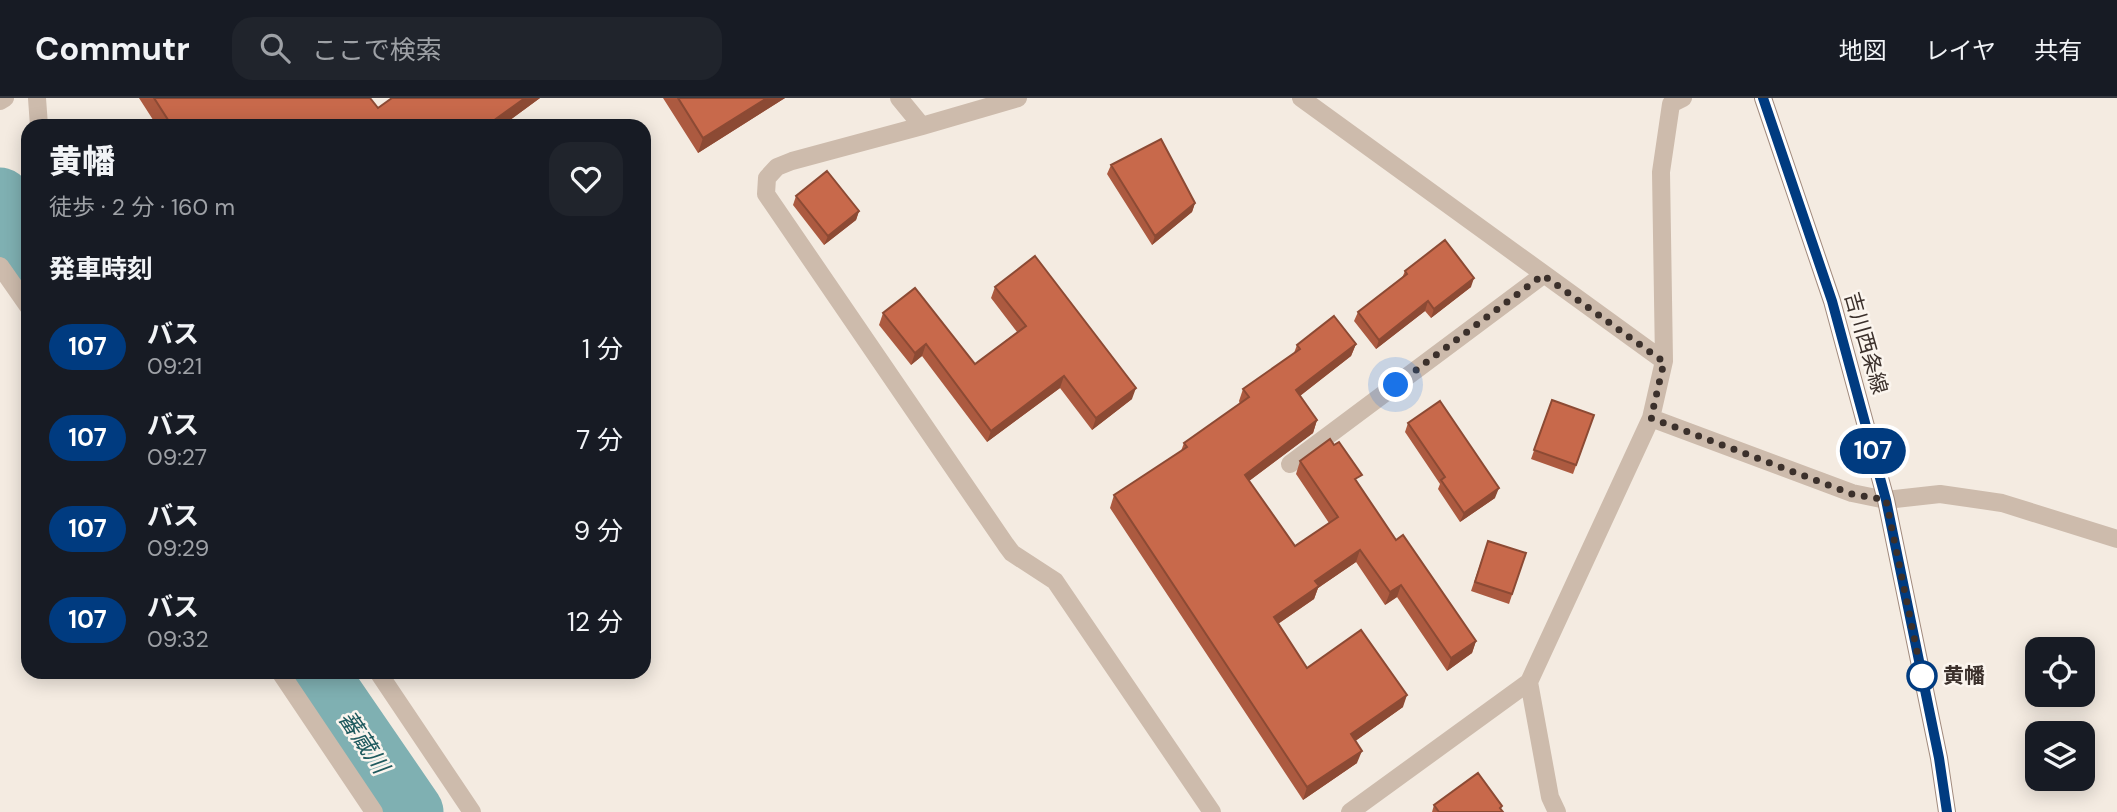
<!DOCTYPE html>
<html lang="ja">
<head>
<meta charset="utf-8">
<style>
	:root { --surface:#171b24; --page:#20242c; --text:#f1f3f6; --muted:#9ea1a6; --line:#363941 }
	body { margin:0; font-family:"DM Sans","Noto Sans JP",sans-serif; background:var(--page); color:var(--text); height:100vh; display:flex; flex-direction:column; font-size:26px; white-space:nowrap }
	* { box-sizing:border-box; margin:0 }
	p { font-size:23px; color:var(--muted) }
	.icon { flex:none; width:38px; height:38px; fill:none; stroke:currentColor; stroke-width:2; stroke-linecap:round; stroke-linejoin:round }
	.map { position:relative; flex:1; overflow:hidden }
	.panel { position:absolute; left:21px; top:21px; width:630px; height:560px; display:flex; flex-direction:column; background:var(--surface); border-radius:21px; box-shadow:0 4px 18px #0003 }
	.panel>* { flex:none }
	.badge { padding:0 14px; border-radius:23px; font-size:24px; line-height:46px }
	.tools { position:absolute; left:2025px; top:539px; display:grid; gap:14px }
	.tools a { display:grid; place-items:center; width:70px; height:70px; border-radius:14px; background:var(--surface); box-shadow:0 4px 18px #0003; font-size:35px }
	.you { position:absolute; width:35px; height:35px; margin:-18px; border:5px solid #fff; border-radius:50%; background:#1a73e8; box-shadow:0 0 0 10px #1a73e833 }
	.map>.badge { position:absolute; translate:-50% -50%; box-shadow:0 0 0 4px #fff }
	h2 { padding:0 28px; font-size:26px; line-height:63px }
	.round { display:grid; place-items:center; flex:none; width:74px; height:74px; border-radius:21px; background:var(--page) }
	.headline { display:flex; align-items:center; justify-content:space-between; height:119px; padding:0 28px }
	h1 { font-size:33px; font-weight:800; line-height:52px }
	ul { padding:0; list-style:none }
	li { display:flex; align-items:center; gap:21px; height:91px; padding:0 28px }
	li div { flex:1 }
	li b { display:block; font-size:26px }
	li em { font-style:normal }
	li .badge { min-width:77px; font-weight:700; text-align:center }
	header { display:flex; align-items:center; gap:42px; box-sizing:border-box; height:98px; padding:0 35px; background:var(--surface); border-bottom:2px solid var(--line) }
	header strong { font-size:33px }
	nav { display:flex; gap:38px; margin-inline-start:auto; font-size:24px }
	.search { width:490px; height:63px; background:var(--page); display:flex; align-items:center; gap:18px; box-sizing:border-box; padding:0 24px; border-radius:21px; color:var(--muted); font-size:26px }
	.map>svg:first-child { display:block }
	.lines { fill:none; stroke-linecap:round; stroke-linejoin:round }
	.river { stroke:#7fb0b2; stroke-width:63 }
	.street { stroke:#cdbbac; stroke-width:18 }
	.secondary { stroke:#a18a7d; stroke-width:18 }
	.wall { fill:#ac5a40 }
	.shaded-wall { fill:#8c4a34 }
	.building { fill:#c8694b; stroke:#8c4a34; stroke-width:2 }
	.line-casing { stroke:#fff; stroke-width:16 }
	.line { stroke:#003b80; stroke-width:10 }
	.walk { stroke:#3b302b; stroke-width:7; stroke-dasharray:0 12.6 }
	.stop-dot { fill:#fff; stroke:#003b80; stroke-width:3.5 }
	.labels { text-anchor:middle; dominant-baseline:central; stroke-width:5; stroke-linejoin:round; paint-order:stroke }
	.street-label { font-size:21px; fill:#3b302b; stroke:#fbf5ee }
	.stop-label { font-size:21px; font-weight:bold; fill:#3b302b; stroke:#fbf5ee; text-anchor:start }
	.water-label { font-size:23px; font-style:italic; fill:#1f5a5e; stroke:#fbf5ee }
</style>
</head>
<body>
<header>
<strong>Commutr</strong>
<div class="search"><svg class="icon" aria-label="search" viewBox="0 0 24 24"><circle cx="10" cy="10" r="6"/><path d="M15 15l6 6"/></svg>ここで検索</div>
<nav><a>地図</a><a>レイヤ</a><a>共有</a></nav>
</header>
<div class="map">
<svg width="2117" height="714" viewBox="0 0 2117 714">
	<rect width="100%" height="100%" fill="#f4ebe1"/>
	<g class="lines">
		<path class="river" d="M0,101L2,117L28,152
			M316,574L412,714"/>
		<path class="street" d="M37,0L39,28
			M899,0L922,28
			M1018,0L922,28L792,63L777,69L767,80L766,96L1006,447L1012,455L1055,483L1212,714
			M1301,0L1664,263
			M0,3L5,0
			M0,168L28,208
			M1651,320L1852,395L1886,402L1940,396L2002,405L2117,441
			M1290,366L1543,177
			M280,574L374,714
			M378,574L472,714
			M1350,714L1529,584
			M1557,714L1550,699L1529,584L1651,320L1664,263L1661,74L1671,6L1683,0"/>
		<path class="secondary" d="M1763,0L1832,203L1886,402L1939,660L1947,714"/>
	</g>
	<path class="wall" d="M139,0H370L378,10L392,0H540L502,28H157Z
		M663,0H785L698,55Z
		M1111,67L1195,105L1192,114L1152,147L1107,76Z
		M796,98L859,113L856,122L824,147L793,107Z
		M1405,173L1471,189L1431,220L1425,213L1376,251L1354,223L1358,214L1402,180Z
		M995,189L1132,301L1092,332L1060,290L987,344L922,258L911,267L879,227L883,215L975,266L1017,234L991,200Z
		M1356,246L1351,258L1300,298L1317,322L1313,335L1249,383L1295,448L1329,425L1296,376L1300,363L1358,386L1396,442L1476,543L1472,555L1447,573L1397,499L1385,507L1356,464L1318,490L1314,501L1278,526L1307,570L1403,609L1355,643L1357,665L1303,702L1110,410L1114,397L1181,353L1184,345L1240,306L1239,303L1243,291L1294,255L1297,247Z
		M1552,302L1594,317L1573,376L1531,361Z
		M1408,325L1495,400L1460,424L1438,391L1440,386L1405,334Z
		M1488,443L1526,455L1509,506L1471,493Z
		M1434,707L1501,711L1503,714H1432Z"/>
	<path class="shaded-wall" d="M525,0H540L502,28H486Z
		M767,0H785L698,55L703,40Z
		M1195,105L1192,114L1152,147L1155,138Z
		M859,113L856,122L824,147L828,138Z
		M1474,180L1471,189L1431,220L1434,211Z
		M1428,203L1425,213L1376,251L1379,242Z
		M926,246L922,258L911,267L915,255Z
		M1356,246L1351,258L1292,304L1296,292Z
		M1064,278L1060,290L987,344L991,333Z
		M1136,290L1132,301L1092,332L1096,320Z
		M1317,322L1313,335L1241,389L1245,377Z
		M1499,390L1495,400L1460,424L1464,415Z
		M1360,452L1356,464L1318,490L1314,501L1269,532L1274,519L1315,483Z
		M1401,487L1397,499L1385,507L1390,494Z
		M1476,543L1472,555L1447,573L1451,560Z
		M1407,597L1403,609L1347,649L1351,636Z
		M1362,653L1357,665L1303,702L1307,689Z"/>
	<path class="building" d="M154,0H370L378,10L392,0H525L486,28H172Z
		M678,0H767L703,40Z
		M1161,41L1195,105L1155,138L1111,67Z
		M827,73L859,113L828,138L796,98Z
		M1445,142L1474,180L1434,211L1428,203L1379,242L1358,214L1407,176L1405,173Z
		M1035,158L1136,290L1096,320L1064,278L991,333L926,246L915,255L883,215L915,190L975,266L1026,228L995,189Z
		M1334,218L1356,246L1296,292L1317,322L1245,377L1295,448L1338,419L1300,363L1330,341L1334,347L1339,344L1362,377L1355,381L1396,442L1403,437L1476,543L1451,560L1401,487L1390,494L1360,452L1315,483L1319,488L1274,519L1307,570L1361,532L1407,597L1351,636L1362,653L1307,689L1114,397L1187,349L1184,345L1249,299L1243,291L1300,251L1297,247Z
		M1552,302L1594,317L1576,367L1534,352Z
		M1440,303L1499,390L1464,415L1441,382L1445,379L1408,325Z
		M1488,443L1526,455L1512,496L1475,484Z
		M1478,675L1502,708L1500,710L1503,714H1439L1434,707Z"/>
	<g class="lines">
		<defs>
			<path id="line" d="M1763,0L1832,203L1886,402L1939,660L1947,714"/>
		</defs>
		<use href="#line" class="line-casing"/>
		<use href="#line" class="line"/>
		<path class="walk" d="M1396,287L1543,177L1664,264L1651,320L1852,396L1886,402L1923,583L1922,578"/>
	</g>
	<circle class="stop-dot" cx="1922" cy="578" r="14"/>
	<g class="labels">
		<g class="street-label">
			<text transform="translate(1866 245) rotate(74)">吉川西条線</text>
		</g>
		<g class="stop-label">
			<text x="1943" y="578">黄幡</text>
		</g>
		<g class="water-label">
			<text transform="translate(364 644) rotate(56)">蕃蔵川</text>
		</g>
	</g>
</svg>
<div class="tools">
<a><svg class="icon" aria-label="locate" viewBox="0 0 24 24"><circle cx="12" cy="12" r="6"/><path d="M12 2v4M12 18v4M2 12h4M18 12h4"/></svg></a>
<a><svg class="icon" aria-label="layers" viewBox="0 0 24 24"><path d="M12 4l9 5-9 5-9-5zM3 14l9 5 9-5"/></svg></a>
</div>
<div class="you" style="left:1396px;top:287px"></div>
<b class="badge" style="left:1873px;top:353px;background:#003b80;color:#fff">107</b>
<section class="panel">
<div class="headline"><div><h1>黄幡</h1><p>徒歩 · 2 分 · 160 m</p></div><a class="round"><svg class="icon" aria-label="heart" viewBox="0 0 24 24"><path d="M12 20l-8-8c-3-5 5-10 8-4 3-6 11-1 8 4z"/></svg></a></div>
<h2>発車時刻</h2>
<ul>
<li><span class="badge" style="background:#003b80;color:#fff">107</span><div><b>バス</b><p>09:21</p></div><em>1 分</em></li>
<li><span class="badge" style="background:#003b80;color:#fff">107</span><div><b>バス</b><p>09:27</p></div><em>7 分</em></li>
<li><span class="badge" style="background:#003b80;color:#fff">107</span><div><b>バス</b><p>09:29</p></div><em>9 分</em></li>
<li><span class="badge" style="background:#003b80;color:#fff">107</span><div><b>バス</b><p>09:32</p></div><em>12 分</em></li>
</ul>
</section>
</div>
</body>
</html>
